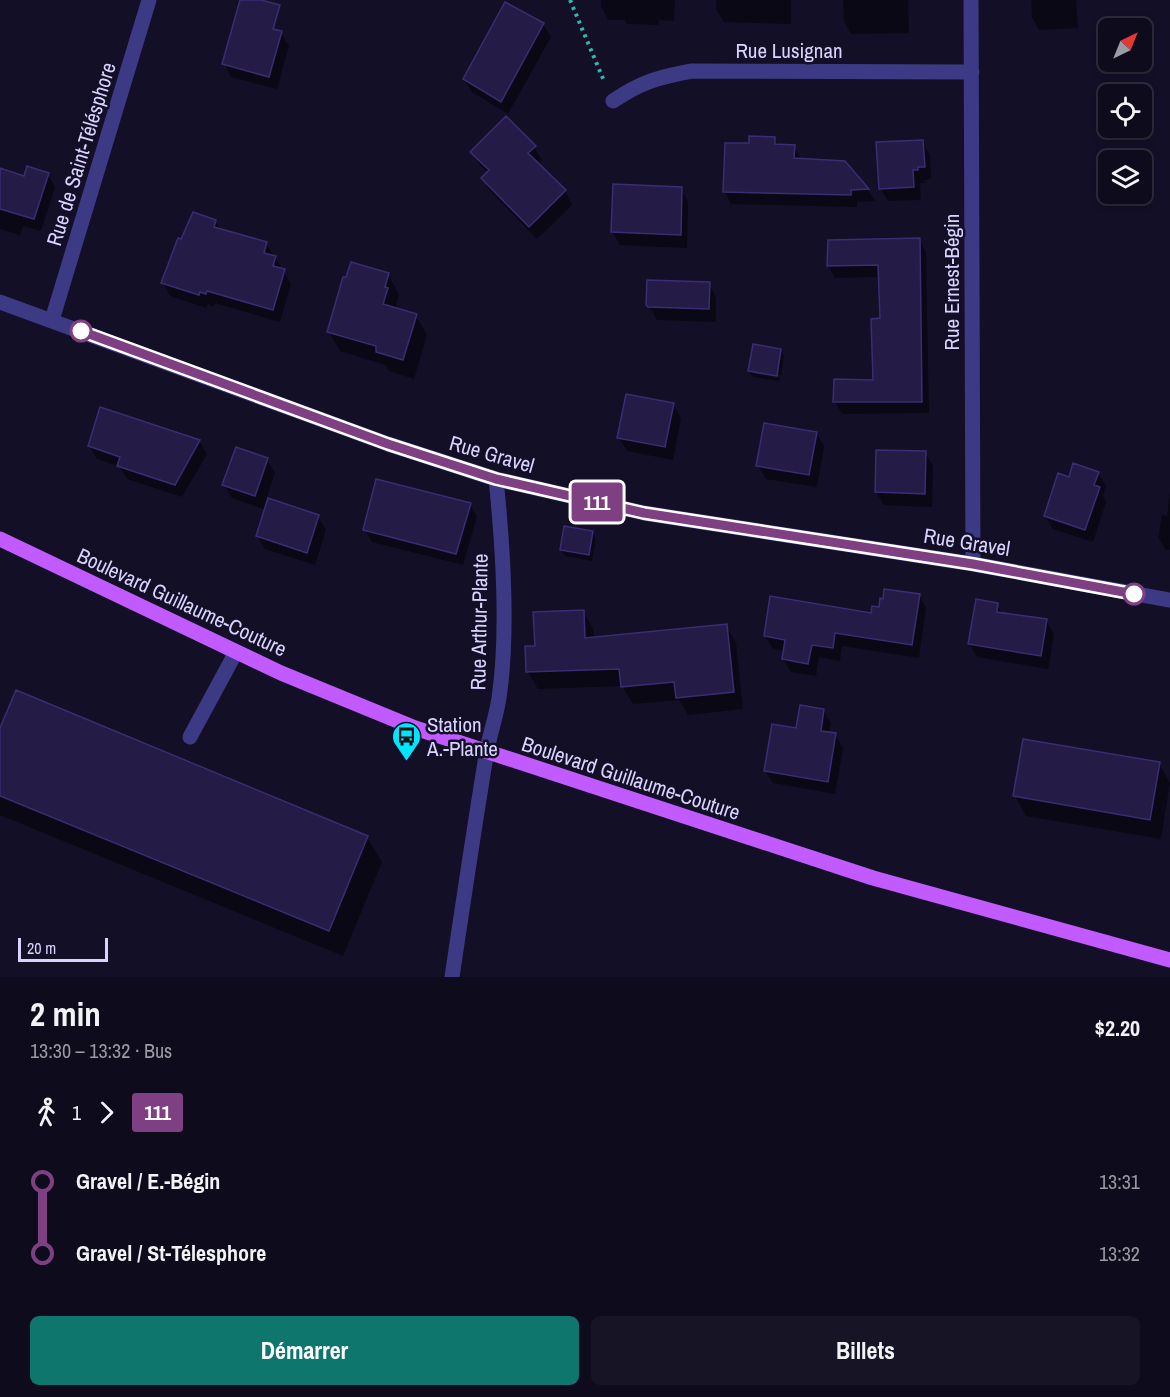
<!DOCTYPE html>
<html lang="fr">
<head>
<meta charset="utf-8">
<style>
	:root { --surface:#0e0b1c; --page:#171425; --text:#f1f3f6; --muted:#9b9ba3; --line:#2e2b3b; --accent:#0f766e }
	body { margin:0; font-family:"Archivo Narrow",sans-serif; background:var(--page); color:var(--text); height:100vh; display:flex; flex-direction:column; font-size:22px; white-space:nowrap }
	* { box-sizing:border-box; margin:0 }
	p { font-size:20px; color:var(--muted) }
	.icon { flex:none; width:33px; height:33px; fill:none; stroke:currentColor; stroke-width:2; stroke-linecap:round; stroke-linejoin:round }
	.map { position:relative; height:977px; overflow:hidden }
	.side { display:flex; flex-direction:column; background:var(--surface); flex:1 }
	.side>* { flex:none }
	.badge { padding:0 12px; border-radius:4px; font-size:21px; line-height:39px }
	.needle { width:39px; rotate:43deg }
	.fabs { position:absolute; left:1098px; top:18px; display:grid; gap:12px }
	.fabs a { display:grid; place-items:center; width:54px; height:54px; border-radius:9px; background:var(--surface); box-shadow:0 3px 9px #0003,0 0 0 2px var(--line); font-size:30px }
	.scale { position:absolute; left:18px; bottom:15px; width:90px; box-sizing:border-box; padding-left:6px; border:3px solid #d9d4ff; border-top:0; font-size:16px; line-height:21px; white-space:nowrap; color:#d9d4ff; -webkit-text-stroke:4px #130f26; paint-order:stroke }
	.map>.badge { position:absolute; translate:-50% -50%; box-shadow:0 0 0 3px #fff }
	.legs { display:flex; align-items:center; gap:9px; height:66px; padding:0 30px; font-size:20px }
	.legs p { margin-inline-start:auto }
	.summary { display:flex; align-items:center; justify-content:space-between; height:102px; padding:0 30px }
	h1 { font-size:33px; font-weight:700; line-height:45px }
	.button { display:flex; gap:12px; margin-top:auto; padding:12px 30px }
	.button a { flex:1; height:69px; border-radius:9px; background:var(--accent); color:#fff; font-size:24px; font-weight:700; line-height:69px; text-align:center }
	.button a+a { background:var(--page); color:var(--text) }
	ul { padding:0 30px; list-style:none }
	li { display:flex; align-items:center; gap:21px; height:72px; font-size:22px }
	li i { display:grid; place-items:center; width:9px; height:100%; margin:0 8px; background:currentColor }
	li i::after { content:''; width:15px; height:15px; margin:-8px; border:4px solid; border-radius:50%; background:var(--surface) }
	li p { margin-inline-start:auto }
	li:first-child i { background:linear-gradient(#0000 50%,currentColor 0) }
	li:last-child i { background:linear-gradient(currentColor 50%,#0000 0) }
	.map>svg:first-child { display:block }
	.shadow { fill:#0007 }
	.building { fill:#241b47; stroke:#3b2d73; stroke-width:1.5 }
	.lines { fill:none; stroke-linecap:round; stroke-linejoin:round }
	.path { stroke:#2fb8b0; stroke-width:4; stroke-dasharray:3 4.5; stroke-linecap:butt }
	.lane { stroke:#3d3a85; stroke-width:15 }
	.street { stroke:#3d3a85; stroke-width:15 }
	.primary { stroke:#c25bff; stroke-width:15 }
	.line-1-casing { stroke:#fff; stroke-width:14 }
	.line-1 { stroke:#7e4082; stroke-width:9 }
	.stop-1-dot { fill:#fff; stroke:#7e4082; stroke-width:3 }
	.labels { text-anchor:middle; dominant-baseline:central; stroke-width:5; stroke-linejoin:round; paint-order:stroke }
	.street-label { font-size:21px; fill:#d9d4ff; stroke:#130f26 }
	.poi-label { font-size:21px; fill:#d9d4ff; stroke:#130f26; text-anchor:start }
</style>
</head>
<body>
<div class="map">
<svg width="1170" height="977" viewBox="0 0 1170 977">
	<rect width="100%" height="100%" fill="#130f26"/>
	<path class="shadow" d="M601,0H675L674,21L659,20V25L627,24L625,20H608L601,6Z
		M716,0H791V24L724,22L716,9Z
		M843,0H908L909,33L851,34L844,21Z
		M1031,0H1076L1078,28L1039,30L1032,17Z
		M543,24L551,37L508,114L472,92L464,79Z
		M281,33L289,46L277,89L231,77L224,63Z
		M774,139L779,146H794L801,159L844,163L868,190L875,201L857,202V207L731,204L724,191L750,145Z
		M922,141L930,155L931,179L924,180L925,183H920L921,200L888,201L880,188Z
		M534,147L542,160L537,165L565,191L572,205L537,239L490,191L483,178L488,173L480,165L472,152Z
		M0,170L25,178L48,174L55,187L41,231L23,226L20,235L0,229Z
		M681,189L688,202L687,248L620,245L612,232Z
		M215,221L221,230L266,244L275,257L291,284L280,322L215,303L213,307L208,304L206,308L170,296L163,282L181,241Z
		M919,240L926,252L929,413L842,414L835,402L874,381L881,320L880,277L835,278L828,266L829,241Z
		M388,274L399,294L396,305L398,309L416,316L427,335L414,379L389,371L385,365L340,351L329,332Z
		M709,284L716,297V322L657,320L648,304Z
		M780,350L784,356L781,375L752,370V373L780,378L779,381L753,377L749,371Z
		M673,404L681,418L673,460L627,451L619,438Z
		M816,433L824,446L817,487L766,479L758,465Z
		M199,441L207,454L182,497L127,479L119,466L97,459L89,446Z
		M877,451L925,452L933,466L932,507L884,505L876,492Z
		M267,460L275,473L263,509L232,498L224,485Z
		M1098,473L1106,486L1103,495L1106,502L1093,542L1053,529L1045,516L1070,479Z
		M1170,493V550H1166L1158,537L1162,515L1167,516Z
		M470,505L477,517L463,565L372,542L365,530Z
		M318,517L326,530L315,565L265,549L257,536Z
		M592,532L596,539L592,561L565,556L561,550Z
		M919,595L926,608L919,658L842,646L840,661L819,657L816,676L791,672L783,659L784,651L773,649L765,636L872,614L880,609Z
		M997,605L1003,615L1046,621L1054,634L1048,669L977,657L970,644Z
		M583,611L593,629L594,638L726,625L736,643L743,709L688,715L679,700L633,704L622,686L538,689L528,672L536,647Z
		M823,710L831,723L829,734L835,735L843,748L835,794L773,783L765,770L798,730Z
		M0,732L367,837L382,862L343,956L0,815Z
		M1159,764L1170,783L1161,839L1026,816L1015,796Z"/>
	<path class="building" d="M240,0H261L280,5L273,29L282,31L269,77L222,64Z
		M505,2L544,23L501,102L463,79Z
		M506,116L536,146L528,153L566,190L529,227L481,178L489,170L470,152Z
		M749,136L775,137V144L795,145L794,158L845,161L869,189L851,190V195L723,192L725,143H749Z
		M923,140L925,167H918V170H913L914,187L879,189L876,142Z
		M27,166L49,173L34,219L0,209V168L24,176Z
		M613,184L682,187L681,235L611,232Z
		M193,212L216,220L214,227L267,242L264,253L276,256L273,266L285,269L273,310L207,291L206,294L200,292L199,295L161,283L178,238L181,239Z
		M920,238L922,402H833L834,379L873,380L871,319L880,318L878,265L827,266L828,240Z
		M351,262L389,273L385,287L388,288L383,304L417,314L403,360L376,352V346L327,332L343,277H346Z
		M647,280L710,282L709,309L648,307L646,305Z
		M753,344L781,349L777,376L748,371Z
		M626,394L674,403L665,447L617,438Z
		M100,407L200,440L175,485L117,466L120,457L88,446Z
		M764,423L817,432L809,475L756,466Z
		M236,447L268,458L255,496L222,485Z
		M876,450L926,451L925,494L875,492Z
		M1073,463L1099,472L1094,485L1100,487L1085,530L1044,516L1058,473L1069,477Z
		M376,479L471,503L456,554L363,530Z
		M268,498L319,515L307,553L256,536Z
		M564,526L593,531L589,555L560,550Z
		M884,589L920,594L912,645L835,633L833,648L812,645L808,664L782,659L785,640L764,636L770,596L871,613L872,606L879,607L880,598L883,599Z
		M976,599L998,603L997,612L1047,619L1041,656L968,644Z
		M584,610L585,638L727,624L734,692L676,698L674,682L621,687L619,669L526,672L525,646H535L533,612Z
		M16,690L368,836L329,931L0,796V728Z
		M800,705L824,709L821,731L836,733L828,782L764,771L772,724L796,728Z
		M1023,739L1160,762L1150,820L1013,796Z"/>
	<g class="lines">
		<path class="path" d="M570,0L604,81"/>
		<path class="lane" d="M190,737L236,652"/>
		<path class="street" d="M971,0L973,564
			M613,101C641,82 659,77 692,71L972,72
			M0,302L388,444L496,479L644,513L973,564L1170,600
			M52,320L149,0
			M452,977C463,903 474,829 486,756C489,736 496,718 499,698C509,631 503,547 496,479"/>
		<path class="primary" d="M0,539L281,673L415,728L873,878L1170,960"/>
	</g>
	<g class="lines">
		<defs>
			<path id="line-1" d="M81,331L388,444L496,479L644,513L973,564L1134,594"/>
		</defs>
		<use href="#line-1" class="line-1-casing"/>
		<use href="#line-1" class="line-1"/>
	</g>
	<defs>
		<symbol id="bus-pin" viewBox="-11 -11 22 30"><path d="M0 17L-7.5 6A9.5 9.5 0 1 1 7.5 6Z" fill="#00e5ff" stroke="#130f26"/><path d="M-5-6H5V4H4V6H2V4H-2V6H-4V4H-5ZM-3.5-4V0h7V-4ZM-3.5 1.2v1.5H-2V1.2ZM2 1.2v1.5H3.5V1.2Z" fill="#111"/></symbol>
	</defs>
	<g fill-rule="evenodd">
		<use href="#bus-pin" x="390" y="720" width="33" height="45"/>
	</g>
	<g class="stop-1-dot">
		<circle cx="81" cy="331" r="10"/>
		<circle cx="1134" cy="594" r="10"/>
	</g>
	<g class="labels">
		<g class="street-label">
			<text x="789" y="50">Rue Lusignan</text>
			<text transform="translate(81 154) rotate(-73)">Rue de Saint-Télésphore</text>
			<text transform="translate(951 282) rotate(-90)">Rue Ernest-Bégin</text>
			<text transform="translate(492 454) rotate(16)">Rue Gravel</text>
			<text transform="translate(967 542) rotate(9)">Rue Gravel</text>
			<text transform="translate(182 602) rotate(25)">Boulevard Guillaume-Couture</text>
			<text transform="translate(479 622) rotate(-89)">Rue Arthur-Plante</text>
			<text transform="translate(631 778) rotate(18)">Boulevard Guillaume-Couture</text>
		</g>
		<g class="poi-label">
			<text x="427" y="724">Station<tspan x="427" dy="24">A.-Plante</tspan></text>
		</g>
	</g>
</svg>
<div class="fabs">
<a><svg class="needle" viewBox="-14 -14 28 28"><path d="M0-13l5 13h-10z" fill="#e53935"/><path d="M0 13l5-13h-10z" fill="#9b9ba3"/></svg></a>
<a><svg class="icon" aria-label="locate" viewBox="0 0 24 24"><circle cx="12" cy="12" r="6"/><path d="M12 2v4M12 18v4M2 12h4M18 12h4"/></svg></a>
<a><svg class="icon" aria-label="layers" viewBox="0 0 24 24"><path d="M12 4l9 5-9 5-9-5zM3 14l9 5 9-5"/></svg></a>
</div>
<div class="scale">20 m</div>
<b class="badge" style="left:597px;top:502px;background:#7e4082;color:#fff">111</b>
</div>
<section class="side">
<div class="summary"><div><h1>2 min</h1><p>13:30 – 13:32 · Bus</p></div><b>$2.20</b></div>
<div class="legs"><svg class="icon" aria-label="walk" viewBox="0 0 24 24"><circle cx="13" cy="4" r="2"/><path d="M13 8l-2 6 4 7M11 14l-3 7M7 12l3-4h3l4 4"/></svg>1<svg class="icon" aria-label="forward" viewBox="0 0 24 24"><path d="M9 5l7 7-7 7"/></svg><b class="badge" style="background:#7e4082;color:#fff">111</b></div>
<ul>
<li><i style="color:#7e4082"></i><b>Gravel / E.-Bégin</b><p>13:31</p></li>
<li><i style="color:#7e4082"></i><b>Gravel / St-Télesphore</b><p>13:32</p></li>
</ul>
<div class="button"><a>Démarrer</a><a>Billets</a></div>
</section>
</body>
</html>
